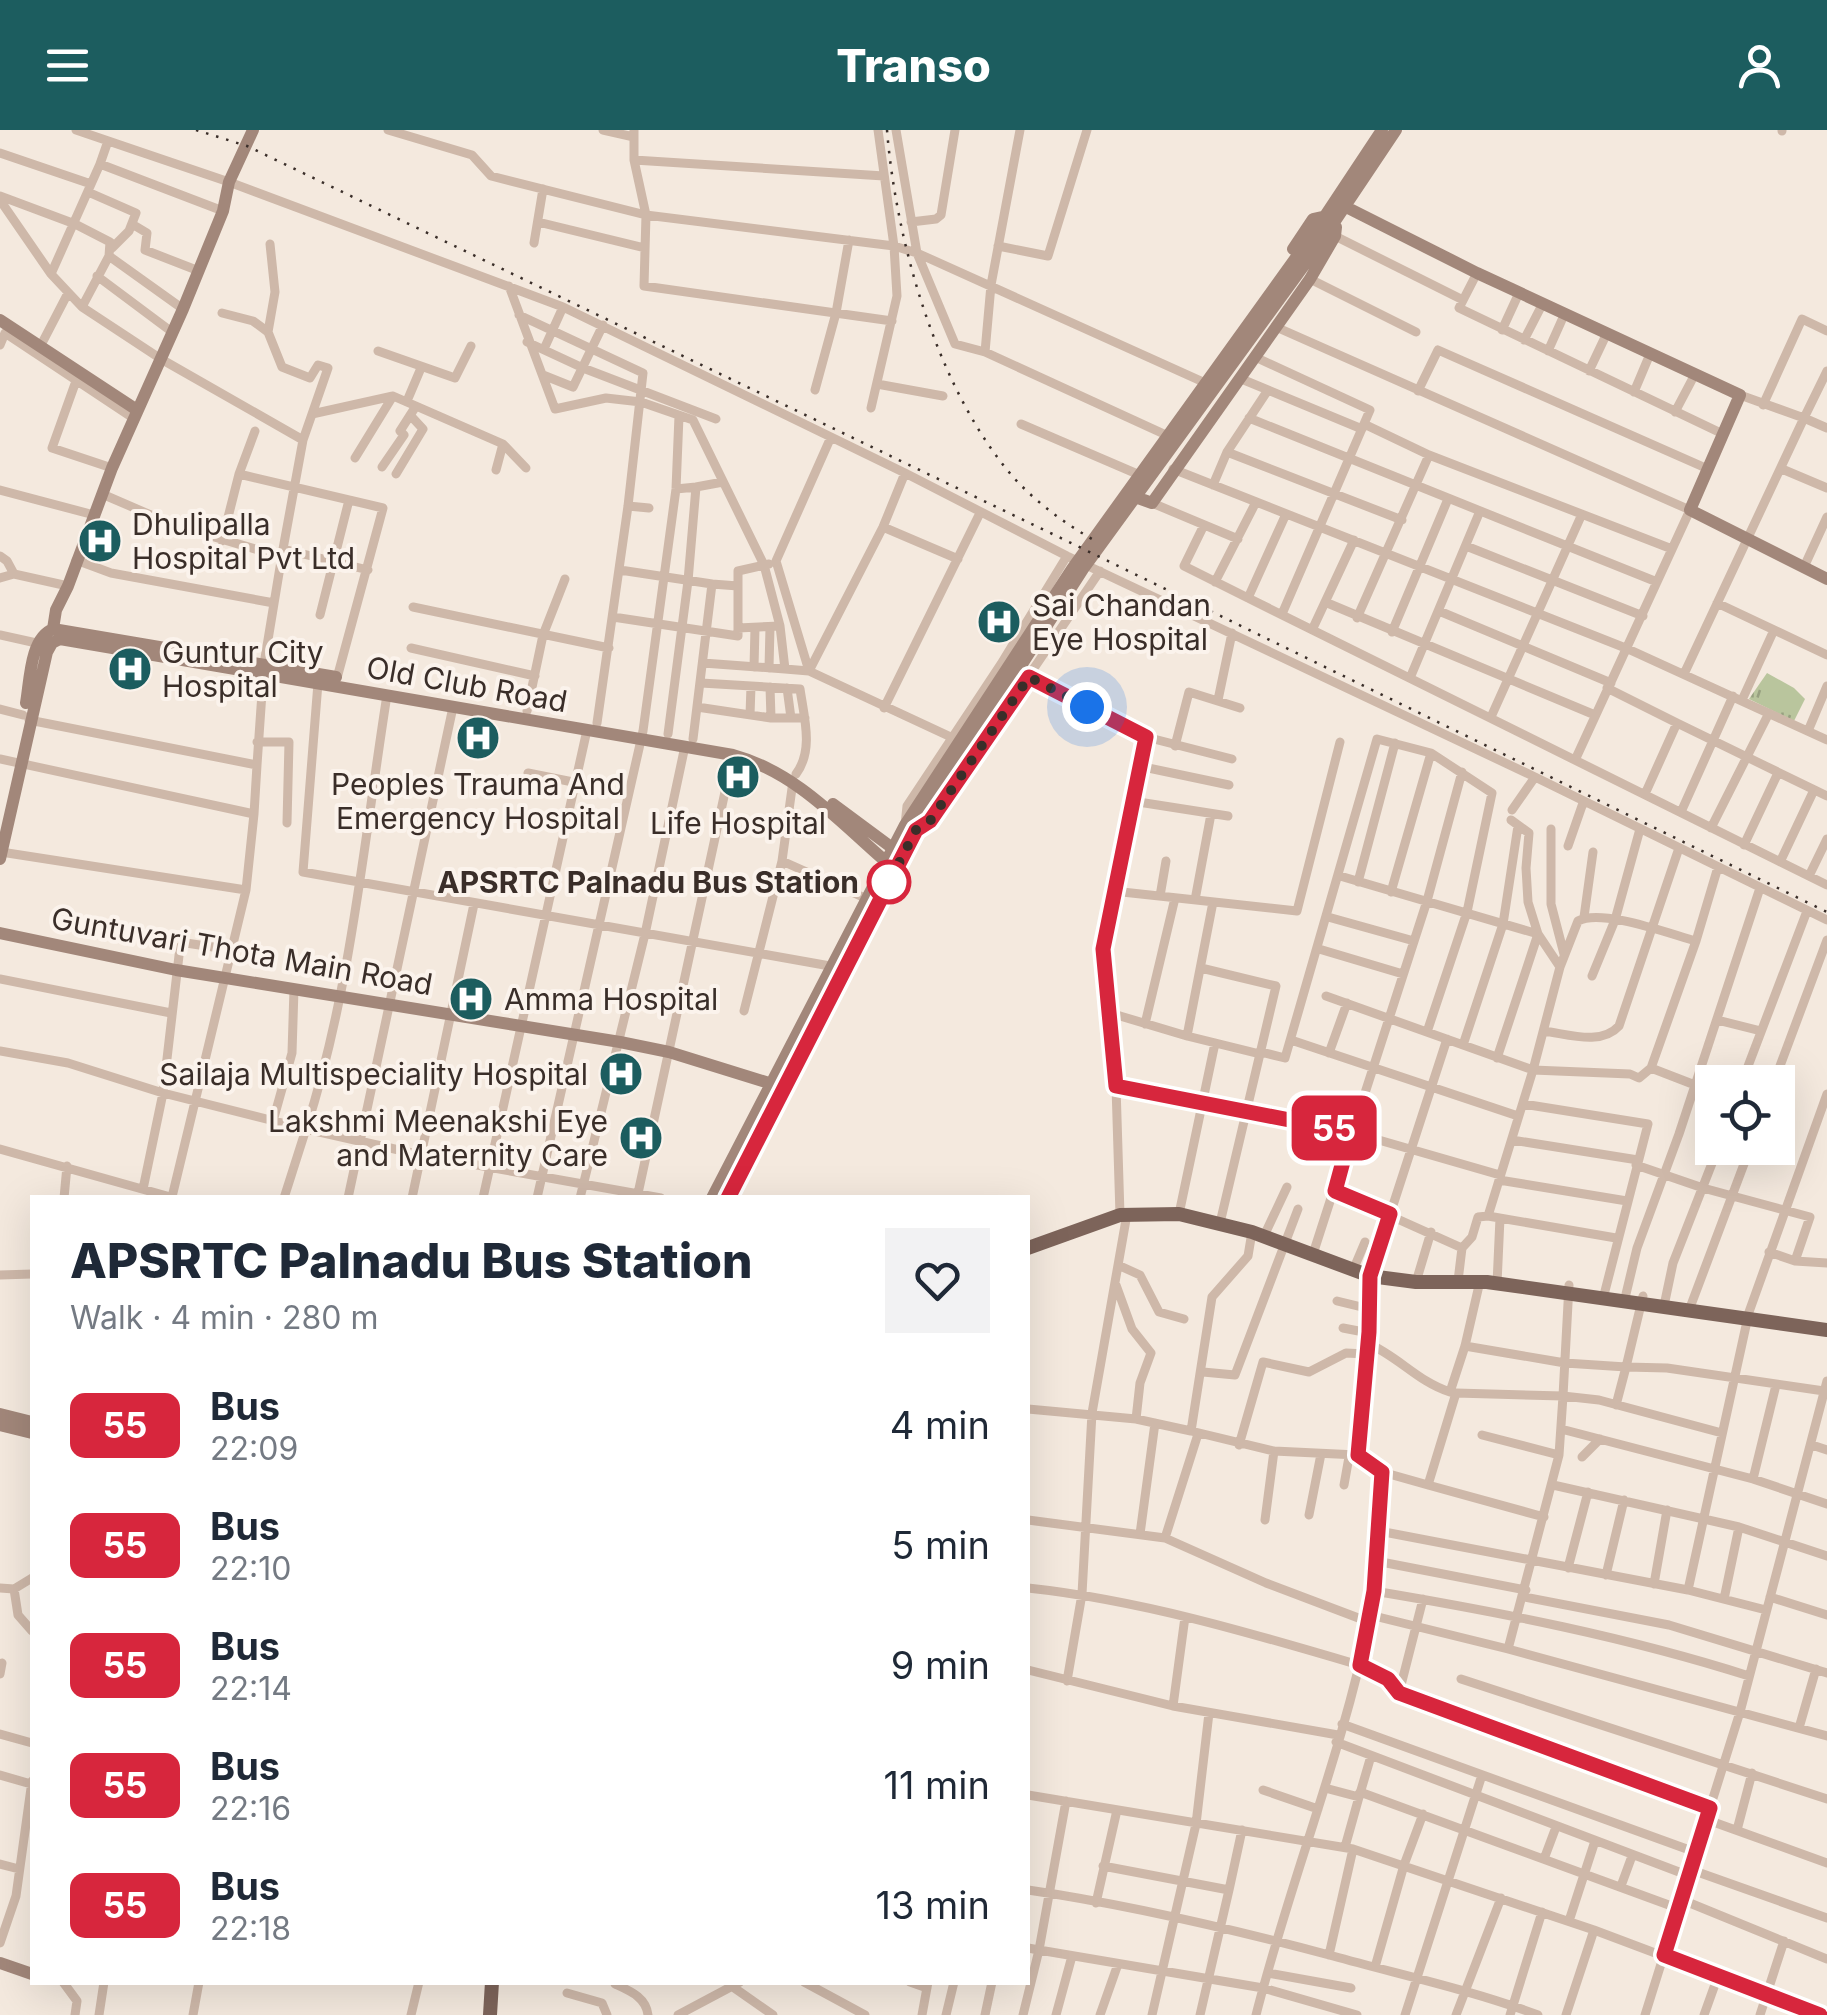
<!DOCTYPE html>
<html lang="en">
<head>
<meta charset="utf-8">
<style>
	:root { --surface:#fff; --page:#f2f2f3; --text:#1f2937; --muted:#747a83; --accent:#1c5d5f }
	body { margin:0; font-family:Inter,sans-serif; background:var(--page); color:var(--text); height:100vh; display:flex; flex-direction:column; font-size:38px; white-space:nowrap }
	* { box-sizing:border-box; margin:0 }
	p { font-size:32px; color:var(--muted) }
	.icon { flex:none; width:55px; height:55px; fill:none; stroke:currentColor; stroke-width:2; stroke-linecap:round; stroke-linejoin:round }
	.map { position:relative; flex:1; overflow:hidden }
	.details { position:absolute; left:30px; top:1065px; width:1000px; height:790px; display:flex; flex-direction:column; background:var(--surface); border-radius:0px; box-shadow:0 10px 40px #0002 }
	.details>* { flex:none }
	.badge { padding:0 20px; border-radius:15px; font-size:35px; line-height:65px }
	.buttons { position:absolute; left:1695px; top:935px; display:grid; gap:20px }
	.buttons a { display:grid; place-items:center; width:100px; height:100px; border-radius:0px; background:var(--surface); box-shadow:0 10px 40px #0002; font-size:50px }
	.you { position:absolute; width:50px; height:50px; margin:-25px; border:8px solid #fff; border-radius:50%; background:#1a73e8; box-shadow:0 0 0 15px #1a73e833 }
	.map>.badge { position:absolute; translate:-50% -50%; box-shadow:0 0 0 5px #fff }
	.round { display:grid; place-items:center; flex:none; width:105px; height:105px; border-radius:0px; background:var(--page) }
	.headline { display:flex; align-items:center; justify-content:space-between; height:170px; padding:0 40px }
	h1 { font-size:48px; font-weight:800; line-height:75px }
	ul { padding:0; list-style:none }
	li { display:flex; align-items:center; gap:30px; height:120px; padding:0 40px }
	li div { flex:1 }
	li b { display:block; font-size:38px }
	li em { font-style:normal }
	li .badge { min-width:110px; font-weight:700; text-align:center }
	header { display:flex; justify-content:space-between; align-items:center; height:130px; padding:0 40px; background:var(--accent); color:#fff; font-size:45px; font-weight:800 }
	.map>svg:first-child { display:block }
	.grass { fill:url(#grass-tufts) }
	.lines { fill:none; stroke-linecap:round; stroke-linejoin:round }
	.street { stroke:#ceb8a9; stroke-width:9 }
	.secondary { stroke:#a2877a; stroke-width:12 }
	.primary { stroke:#7d645a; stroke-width:14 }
	.rail { stroke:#3a2e29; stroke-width:2.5; stroke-dasharray:2.5 8; stroke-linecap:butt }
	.line-casing { stroke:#fff; stroke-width:22 }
	.line { stroke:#d7263d; stroke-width:15 }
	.walk { stroke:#3a2e29; stroke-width:10; stroke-dasharray:0 18 }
	.stop-dot { fill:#fff; stroke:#d7263d; stroke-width:5 }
	.labels { text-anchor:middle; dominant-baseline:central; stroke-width:8; stroke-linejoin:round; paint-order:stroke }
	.poi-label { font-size:30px; fill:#3a2e29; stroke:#fbf3ec; text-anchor:start }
	.street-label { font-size:30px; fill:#3a2e29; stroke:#fbf3ec }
	.stop-label { font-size:30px; font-weight:bold; fill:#3a2e29; stroke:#fbf3ec; text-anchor:end }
</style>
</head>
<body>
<header><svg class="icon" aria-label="menu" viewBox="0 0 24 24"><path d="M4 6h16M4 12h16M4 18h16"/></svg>Transo<svg class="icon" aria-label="person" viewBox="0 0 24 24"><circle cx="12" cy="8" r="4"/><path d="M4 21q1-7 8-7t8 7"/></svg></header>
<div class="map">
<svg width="1827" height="1885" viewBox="0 0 1827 1885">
	<defs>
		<pattern id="grass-tufts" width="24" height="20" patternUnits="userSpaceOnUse" patternTransform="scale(2.5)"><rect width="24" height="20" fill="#b9c59d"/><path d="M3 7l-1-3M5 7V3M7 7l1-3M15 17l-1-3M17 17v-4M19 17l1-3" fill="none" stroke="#97a080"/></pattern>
	</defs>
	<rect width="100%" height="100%" fill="#f4e9de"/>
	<path class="grass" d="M1767,543L1794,558L1805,569L1794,591L1749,569Z"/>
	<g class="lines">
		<path class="street" d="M76,0L229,52L563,177L905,343L1067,426L1535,647L1827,790
			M388,0L472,25L491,46L646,85L894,116L917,123L1201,251
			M603,0L634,7
			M634,0V30L646,85L644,156L892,191
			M896,0L917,123L955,214L985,222L1164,304
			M1782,1V0
			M108,11L100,34L223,81
			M0,23L91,54
			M634,30L884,46
			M88,62L136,83L129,101L112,118
			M0,66L75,94L110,112L109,126
			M0,70L51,144L82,177L161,229L303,310
			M538,92L645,118
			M911,92L936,89L941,85L955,0
			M132,94L147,103L145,120L199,141
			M1335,106L1463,170
			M534,113L543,59
			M998,116L1048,126L1087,0
			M1477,143L1459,178L1723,304
			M51,144L100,34
			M97,146L172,202
			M1310,149L1416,202
			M509,156L555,279L606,268L641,272L693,290L764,435L780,496L785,539L703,533
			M82,177L109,126L183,179
			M222,183L253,191L268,202
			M519,185L643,243L628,376L597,593
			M1276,197L1690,380L1576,628
			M1502,200L1519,163
			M1524,210L1543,173
			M527,212L583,238L716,289
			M0,215L5,203L133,288
			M40,217L68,163
			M544,219L563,177
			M378,221L455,248L471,216
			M1548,221L1565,183
			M985,222L991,155L1020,0
			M1255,227L1370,280L1282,484
			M1589,241L1607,203
			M1827,241L1804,288L1827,298
			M543,245L573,257L603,195
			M1239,248L1362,299
			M76,251L52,318L112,338
			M877,254L943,266
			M815,260L836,183L849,110
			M1418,261L1438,220L1708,339
			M1634,262L1650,224
			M407,271L421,238
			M1763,275L1802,189L1827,201
			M871,278L897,166L894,116L878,0
			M1675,282L1694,246
			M312,284L393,266L503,314L526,338
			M1249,288L1657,452
			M1021,294L1135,343
			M1364,294L1429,325L1672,419
			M831,307L776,431L809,541L953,608
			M1227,322L1402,390
			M355,328L393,266
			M382,337L404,305L400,301L416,276
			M1173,339L1628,519L1827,610
			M1782,339L1827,358
			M496,340L503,314
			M239,344L383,378L337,548
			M396,344L423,299L410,285
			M1213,355L1227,322L1268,260
			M696,357L723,352
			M0,360L94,385
			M102,364L174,395L282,427
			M1152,373L1238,409
			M628,376L649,378
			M1204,395L1184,436L1248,468L1286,384
			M883,397L958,429
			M222,411L239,344L255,301
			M1466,416L1643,486
			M283,419L368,440
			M0,426L7,431L14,444
			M76,430L111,443L274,473
			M1804,437L1827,387
			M620,440L712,454
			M0,448L14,444L68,456
			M1215,452L1256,372
			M1248,468L1827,755
			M1325,472L1595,585
			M1717,473L1827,525
			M413,477L609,518
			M1439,481L1611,553
			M320,485L349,370
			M613,487L738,506V441L769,434
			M1357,488L1429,325
			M738,498L780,496
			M1313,498L1354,410
			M1392,502L1448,369
			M0,505L41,514
			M411,518L535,546
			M754,537L755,498
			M769,538L770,497
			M785,539L809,541L883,397L905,343
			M1684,544L1804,288L1740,265
			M1027,546L1146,607L1232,629
			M1410,548L1480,381
			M318,553L303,742L830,836
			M701,553L800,559C804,587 814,620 796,644
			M770,557L771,588
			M787,558L791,588
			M1607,558L1677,593L1645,664
			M1218,570L1232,503
			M1742,570L1774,500
			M697,577L771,588H805
			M884,578L980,383
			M0,579L23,585
			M527,581L543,505L565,449
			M750,585L751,556
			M1491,587L1582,384
			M29,590L257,635L264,534L283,419L303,310L328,238L318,235L310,248L282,237L268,202L275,162L270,114
			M1677,593L1827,666
			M1808,601L1827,556
			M668,604L688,451L696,357L676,359
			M693,609L712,454L738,456
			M257,612H289L287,693
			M1175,616L1189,562L1240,578
			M0,629L254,684L257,635
			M1139,636L1229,655
			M528,643L578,653
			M1132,671L1228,686
			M1512,680L1535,647
			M1681,682L1733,566
			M905,695L907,676L1001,534L1067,426
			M1711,698L1769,583
			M919,699L930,691L1100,441
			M1551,699V774L1564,824
			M1744,715L1778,643
			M1568,716L1583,673
			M1,722L246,760
			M782,731L865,768
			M1780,732L1814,660
			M1340,746L1538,804L1560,837
			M1809,746L1827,709
			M1358,752L1395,613
			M1113,761L1297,781L1340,612
			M1391,762L1431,623
			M1160,766L1166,731
			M1195,770L1211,684
			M1328,787L1414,811
			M1584,787L1593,722
			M1319,819L1403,844
			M1201,838L1276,856L1220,1093
			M1592,846L1615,790L1640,699
			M0,849L171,883
			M1326,866L1533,940L1630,944L1639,948L1651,938
			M744,881L782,731L793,651
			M1110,883L1187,906L1213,772
			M1717,890L1761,901
			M1145,894L1175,768
			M1544,901C1568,904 1601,916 1619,896L1679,718
			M1187,906L1260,924
			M1291,910L1518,986
			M1463,915L1503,794L1518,696
			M0,921L68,933L163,963L306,999C351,860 364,710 387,565
			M1261,922L1285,928L1377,609L1431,623L1492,663L1467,782L1427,902
			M1329,923L1347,873
			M1497,928L1538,804L1528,772L1526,738L1529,703L1511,690
			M1742,952L1807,781
			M1774,952L1827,810
			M1695,955L1651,938L1696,811L1718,737
			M1116,956L1248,979L1351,1002L1500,1045
			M1523,974L1648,994L1605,1161
			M273,991L292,923L294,859
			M1512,1010L1638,1030
			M0,1019L174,1068
			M1636,1035L1703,1058L1810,1087L1795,1131
			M1499,1050L1627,1071
			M143,1059L163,963L180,817L186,813L233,820
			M1335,1061L1462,1118
			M172,1067L246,760L254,684
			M64,1068L67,1036
			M284,1068L306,999L421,1025L661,1068
			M348,1068L453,577
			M412,1068L474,774
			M483,1068L587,600
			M537,1068L643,601L676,359L679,286
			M580,1068L645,804L685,616
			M637,1068L733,625
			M1179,1084L1215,913
			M1120,1085L1116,956L1103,819L1146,607
			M1488,1086L1533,940L1560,837L1578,791C1601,778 1670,804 1696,811
			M1264,1106L1287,1057
			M1769,1122L1795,1131L1827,1133
			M1313,1124L1427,771L1462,642
			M1118,1135L1140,1145L1159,1182L1184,1189
			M1354,1138L1365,1112
			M0,1145L32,1144
			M1458,1151L1462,1118L1472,1107L1478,1087L1488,1086L1616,1108
			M1416,1152L1431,1102
			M1497,1154L1500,1088
			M1116,1155L1132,1199L1151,1223L1140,1253L1136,1289
			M1626,1164L1637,1118L1679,1004L1760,758
			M1337,1171L1370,1179
			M1665,1171L1673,1133L1718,1018
			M1691,1175L1750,1018
			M1343,1198L1369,1203
			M1367,1213C1398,1226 1418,1252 1450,1262L1465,1216L1480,1151
			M1465,1216L1565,1233L1626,1237L1643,1166
			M1203,1242L1235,1245L1298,1079
			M1456,1263L1563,1266L1569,1155
			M1616,1275L1626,1237L1667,1238L1824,1261
			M1028,1279L1136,1289L1191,1301L1212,1167L1248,1126L1252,1102
			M1561,1299L1753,1349L1827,1374
			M1191,1301L1274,1321L1357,1325
			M1482,1305L1559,1325L1563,1266L1599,1270L1722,1303
			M1239,1315L1263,1232L1309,1242L1346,1223L1366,1224
			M1812,1315L1827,1320
			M1582,1327L1600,1309
			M1382,1342L1428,1355L1456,1263L1452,1262
			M1753,1349L1776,1255
			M1344,1355L1349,1327
			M1428,1355L1544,1387
			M1553,1355L1739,1397L1827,1426
			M1309,1385L1321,1324
			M1028,1390L1165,1408L1266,1453L1369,1492
			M1265,1390L1274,1321
			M1379,1401L1688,1460L1766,1480
			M1140,1404L1155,1293
			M1165,1408L1198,1304
			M1376,1431L1526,1460
			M1568,1438L1588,1362
			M1606,1445L1624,1370
			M1654,1454L1667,1380
			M0,1458L14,1459L32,1448
			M1028,1458C1140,1470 1251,1503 1359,1535L1383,1545L1399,1563L1710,1678
			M14,1459L18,1485L32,1501
			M1688,1460L1749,1182L1827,964
			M1374,1461C1499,1482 1627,1507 1749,1546
			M1524,1467L1669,1495L1827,1543
			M1770,1467L1827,1485
			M1724,1469L1739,1397
			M1370,1485L1508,1519L1827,1606
			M1508,1519L1559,1325
			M1028,1540L1173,1576L1338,1605
			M0,1544L2,1533
			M1461,1549L1827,1669
			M1067,1551L1082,1464L1092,1283L1127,1084
			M1399,1563L1423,1469
			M1173,1576L1185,1487
			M1342,1594L1695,1722
			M1799,1598L1816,1539
			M0,1604L32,1613
			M1336,1612L1687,1745
			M0,1645L31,1654
			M1325,1658L1359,1667L1371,1626
			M1263,1660L1318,1679
			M1360,1662L1677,1778
			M1028,1665L1353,1719L1594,1800L1820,1885
			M1705,1689L1827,1733
			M1737,1700L1752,1643
			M1345,1717L1359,1667
			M1544,1729L1556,1697
			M0,1734L19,1739
			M1103,1736L1229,1760L1242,1700
			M1689,1739L1827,1788
			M1621,1756L1632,1726
			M1028,1760C1131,1775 1232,1799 1333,1826C1401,1845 1471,1860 1538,1885
			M1680,1769L1827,1829
			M1096,1773L1117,1680
			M1569,1791L1595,1711
			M0,1813L16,1766L32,1651
			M1028,1818L1039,1820L1066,1671
			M1329,1825L1353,1719
			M1375,1837L1404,1735L1423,1684
			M1268,1843L1351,1858
			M63,1852L77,1871L75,1885
			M804,1852L865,1885
			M910,1852L927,1858
			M615,1854C630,1861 646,1867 648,1885
			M733,1857L773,1885
			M567,1863L602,1873L607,1885
			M99,1885L104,1852
			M193,1885L199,1852
			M411,1885L419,1852
			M678,1885L740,1852
			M922,1885L928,1852
			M946,1885L954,1852
			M985,1885L992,1852
			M1023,1885L1039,1820L1263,1858L1357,1885
			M1056,1885L1072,1826
			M1100,1885L1118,1834
			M1152,1885L1196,1694L1209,1583
			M1200,1885L1229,1760
			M1256,1885C1290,1751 1343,1622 1370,1487C1379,1440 1380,1390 1382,1342L1357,1325L1369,1203L1370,1146L1447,909
			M1405,1885L1482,1645
			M1456,1885L1501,1768
			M1510,1885L1542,1782
			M1566,1885L1594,1800
			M1645,1885L1740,1582L1827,1251
			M1704,1885L1718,1846
			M1760,1885L1784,1811"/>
		<path class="secondary" d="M1344,76L1477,143L1740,265L1690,380L1827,449
			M1293,119L1313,89L1322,87
			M0,190L137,280
			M1127,364L1152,373L1310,149L1335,106L1336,97
			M53,499L56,480L68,456L112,338L183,179L223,81L229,52L253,0
			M26,573C30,550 30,508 53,499L336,547
			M833,674L891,717
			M0,729L47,522L52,513L60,509L733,625C795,642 837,689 884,730
			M0,803L176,840L620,912L669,922L769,953
			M712,1068L905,695L1072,439L1313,104L1382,0
			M728,1068L924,687L1083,439L1321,112L1396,0
			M0,1284L32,1292
			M0,1295L32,1303
			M0,1833L32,1844"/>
		<path class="primary" d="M1028,1118L1120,1085L1179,1084L1252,1102L1370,1146L1416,1152H1487L1827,1200
			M490,1885L492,1852"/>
		<path class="rail" d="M196,0L247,16L1067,411L1827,782
			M887,0C896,113 938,261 1014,348C1036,372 1064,393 1092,409"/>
	</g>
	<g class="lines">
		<defs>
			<path id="line" d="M728,1068L916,700L930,691L1029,547L1146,607L1103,819L1116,956L1351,1002L1335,1061L1390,1084L1370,1146L1369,1202L1358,1325L1382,1342L1374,1461L1360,1535L1388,1549L1399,1563L1710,1678L1664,1825L1820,1885"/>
		</defs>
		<use href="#line" class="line-casing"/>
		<use href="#line" class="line"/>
		<path class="walk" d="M889,752L886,758L916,700L930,691L1029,547L1087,577"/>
	</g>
	<defs>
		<symbol id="hospital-disc" viewBox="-11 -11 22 22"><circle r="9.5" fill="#1c5d5f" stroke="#fbf3ec"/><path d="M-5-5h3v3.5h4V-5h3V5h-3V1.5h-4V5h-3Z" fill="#fff"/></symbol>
	</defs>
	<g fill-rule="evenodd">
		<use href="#hospital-disc" x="75" y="386" width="50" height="50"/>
		<use href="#hospital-disc" x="974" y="467" width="50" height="50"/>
		<use href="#hospital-disc" x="105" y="514" width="50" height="50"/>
		<use href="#hospital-disc" x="453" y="583" width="50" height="50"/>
		<use href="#hospital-disc" x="713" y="622" width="50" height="50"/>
		<use href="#hospital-disc" x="446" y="844" width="50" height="50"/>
		<use href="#hospital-disc" x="596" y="919" width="50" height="50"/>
		<use href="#hospital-disc" x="616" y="983" width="50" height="50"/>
	</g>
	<circle class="stop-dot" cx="889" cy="752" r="20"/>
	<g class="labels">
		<g class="poi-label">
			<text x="132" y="394">Dhulipalla<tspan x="132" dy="34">Hospital Pvt Ltd</tspan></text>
			<text x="1032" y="475">Sai Chandan<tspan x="1032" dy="34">Eye Hospital</tspan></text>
			<text x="162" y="522">Guntur City<tspan x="162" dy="34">Hospital</tspan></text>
			<text x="478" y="654" text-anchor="middle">Peoples Trauma And<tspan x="478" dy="34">Emergency Hospital</tspan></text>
			<text x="738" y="693" text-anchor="middle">Life Hospital</text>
			<text x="504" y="869">Amma Hospital</text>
			<text x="588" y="944" text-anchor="end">Sailaja Multispeciality Hospital</text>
			<text x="608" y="991" text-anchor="end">Lakshmi Meenakshi Eye<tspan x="608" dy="34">and Maternity Care</tspan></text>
		</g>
		<g class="street-label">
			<text transform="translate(467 554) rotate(10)">Old Club Road</text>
			<text transform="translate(242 821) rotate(10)">Guntuvari Thota Main Road</text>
		</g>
		<g class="stop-label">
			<text x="859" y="752">APSRTC Palnadu Bus Station</text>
		</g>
	</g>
</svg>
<div class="buttons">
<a><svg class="icon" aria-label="locate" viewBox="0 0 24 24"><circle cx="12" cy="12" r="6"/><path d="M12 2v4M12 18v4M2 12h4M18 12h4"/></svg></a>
</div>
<div class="you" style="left:1087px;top:577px"></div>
<b class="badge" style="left:1334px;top:998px;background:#d7263d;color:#fff">55</b>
<section class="details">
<div class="headline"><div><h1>APSRTC Palnadu Bus Station</h1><p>Walk · 4 min · 280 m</p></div><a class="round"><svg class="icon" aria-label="heart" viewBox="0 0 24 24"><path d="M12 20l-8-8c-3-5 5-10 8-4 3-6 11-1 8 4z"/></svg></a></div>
<ul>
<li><span class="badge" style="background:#d7263d;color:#fff">55</span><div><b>Bus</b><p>22:09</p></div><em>4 min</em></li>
<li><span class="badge" style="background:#d7263d;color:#fff">55</span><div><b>Bus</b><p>22:10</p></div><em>5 min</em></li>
<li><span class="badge" style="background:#d7263d;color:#fff">55</span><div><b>Bus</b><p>22:14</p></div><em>9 min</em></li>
<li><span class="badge" style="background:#d7263d;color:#fff">55</span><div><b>Bus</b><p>22:16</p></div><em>11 min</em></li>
<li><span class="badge" style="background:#d7263d;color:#fff">55</span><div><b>Bus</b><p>22:18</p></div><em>13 min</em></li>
</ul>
</section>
</div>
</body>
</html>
